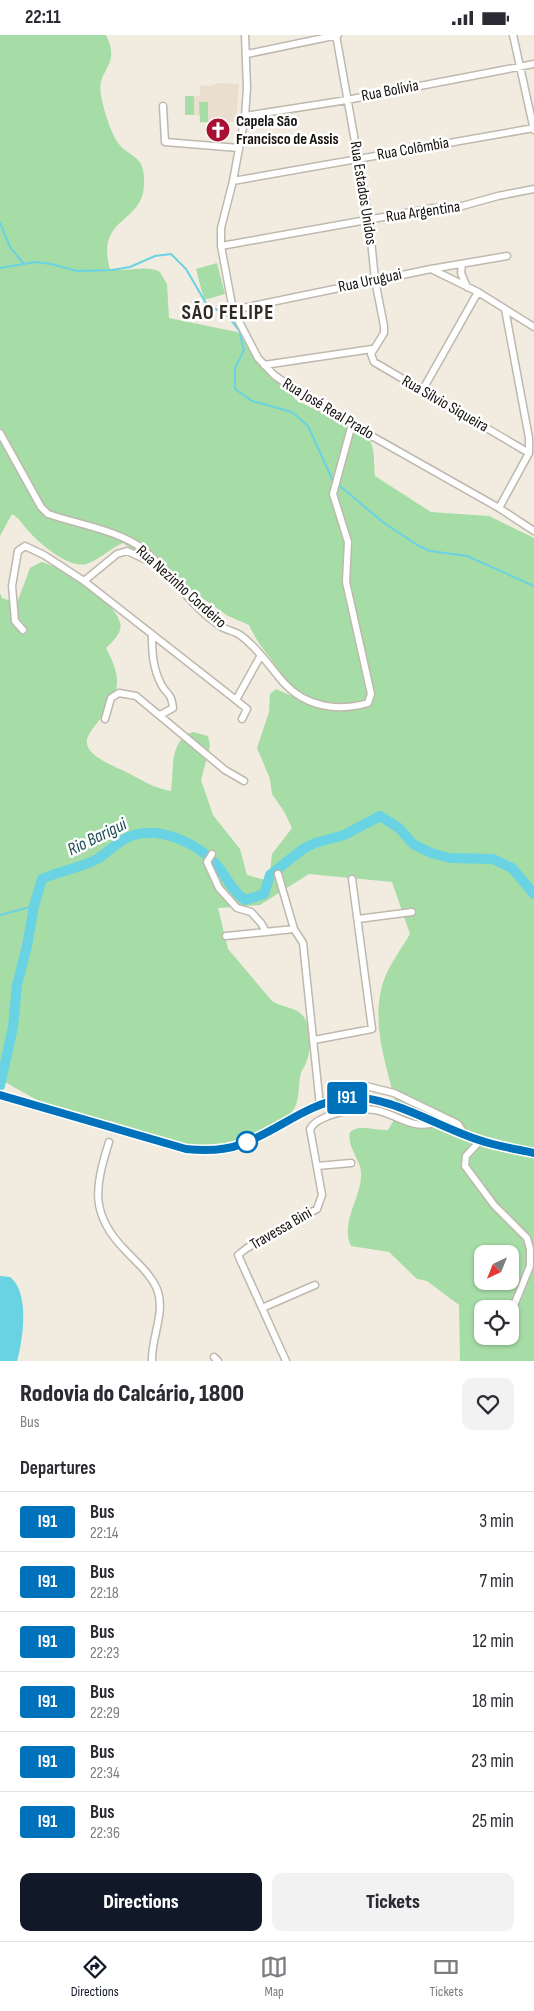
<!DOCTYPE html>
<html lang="en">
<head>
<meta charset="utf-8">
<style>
	:root { --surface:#fff; --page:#f2f2f3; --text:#2b2b33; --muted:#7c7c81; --line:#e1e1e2; --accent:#111827 }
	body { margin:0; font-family:"Sofia Sans Condensed",sans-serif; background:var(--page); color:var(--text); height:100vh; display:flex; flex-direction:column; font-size:19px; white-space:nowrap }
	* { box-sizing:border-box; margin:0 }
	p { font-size:16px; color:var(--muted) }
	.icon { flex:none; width:28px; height:28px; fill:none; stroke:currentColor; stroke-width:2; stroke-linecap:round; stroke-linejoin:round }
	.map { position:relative; height:1326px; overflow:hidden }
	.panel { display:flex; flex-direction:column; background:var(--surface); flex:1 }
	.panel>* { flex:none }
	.badge { padding:0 10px; border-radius:4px; font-size:18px; line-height:32px }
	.needle { width:32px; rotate:223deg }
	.tools { position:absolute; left:474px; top:1210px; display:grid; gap:10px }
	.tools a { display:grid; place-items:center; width:45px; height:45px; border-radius:10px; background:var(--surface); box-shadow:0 1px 4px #0004; font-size:25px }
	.map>.badge { position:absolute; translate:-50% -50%; box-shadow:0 0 0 2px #fff }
	h2 { padding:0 20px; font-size:19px; line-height:45px }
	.round { display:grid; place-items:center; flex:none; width:52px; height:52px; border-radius:10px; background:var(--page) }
	.overview { display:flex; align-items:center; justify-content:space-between; height:85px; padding:0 20px }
	h1 { font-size:24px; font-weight:800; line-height:38px }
	.button { display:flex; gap:10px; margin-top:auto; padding:10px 20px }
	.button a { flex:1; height:58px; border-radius:10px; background:var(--accent); color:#fff; font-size:20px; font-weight:800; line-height:58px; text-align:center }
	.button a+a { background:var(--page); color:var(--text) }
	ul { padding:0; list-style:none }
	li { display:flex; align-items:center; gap:15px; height:60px; padding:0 20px; border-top:1px solid var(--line) }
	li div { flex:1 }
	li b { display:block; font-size:19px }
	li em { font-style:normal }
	li .badge { min-width:55px; font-weight:700; text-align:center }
	.status { display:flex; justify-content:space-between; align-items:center; height:35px; padding:0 25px; background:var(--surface); direction:ltr }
	.status svg { height:14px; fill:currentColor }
	.tabs { display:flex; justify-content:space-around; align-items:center; height:70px; border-top:1px solid var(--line); background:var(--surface); font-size:14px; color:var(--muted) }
	.tabs a { display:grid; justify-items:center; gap:2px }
	.tabs .active { color:var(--accent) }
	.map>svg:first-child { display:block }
	.built { fill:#eadfce }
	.green { fill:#a6dca6; fill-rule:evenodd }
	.water { fill:#69d3e3 }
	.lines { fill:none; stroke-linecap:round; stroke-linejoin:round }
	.stream { stroke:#69d3e3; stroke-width:2 }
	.river { stroke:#69d3e3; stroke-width:10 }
	.minor-casing { stroke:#beb8ae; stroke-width:9 }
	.major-casing { stroke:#cccbca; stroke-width:10 }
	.minor { stroke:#fff; stroke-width:6 }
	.major { stroke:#eaa99a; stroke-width:8 }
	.line-casing { stroke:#fff; stroke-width:11 }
	.line { stroke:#0072bc; stroke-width:8 }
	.stop-dot { fill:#fff; stroke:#0072bc; stroke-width:2.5 }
	.labels { text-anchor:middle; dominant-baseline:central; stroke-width:5; stroke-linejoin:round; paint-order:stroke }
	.street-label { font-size:16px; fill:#15120f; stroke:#fff }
	.poi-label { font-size:16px; font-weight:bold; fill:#15120f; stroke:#fff; text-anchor:start }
	.water-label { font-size:18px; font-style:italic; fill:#1e4d54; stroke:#fff }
	.district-label { font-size:21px; font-weight:bold; letter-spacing:1px; fill:#2f2a22; stroke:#fff }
</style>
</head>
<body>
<div class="status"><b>22:11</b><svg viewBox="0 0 49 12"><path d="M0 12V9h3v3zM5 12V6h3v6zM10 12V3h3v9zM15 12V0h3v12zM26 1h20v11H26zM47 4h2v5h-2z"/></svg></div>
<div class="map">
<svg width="534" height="1326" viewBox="0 0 534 1326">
	<rect width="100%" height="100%" fill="#f2ece0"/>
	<path class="built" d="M220,48L239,49L236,87L200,88V80H185V61H200V50L210,51Z"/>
	<path class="green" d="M0,0H106C122,32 96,33 101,61C104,75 109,93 116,105C128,125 146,116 144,151C142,189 95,182 110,234C126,238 146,229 160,237L167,249L169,283L237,297L296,365L365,400C377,410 373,426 375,441L431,477L489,481L534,503V1326H460L459,1270L427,1246L417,1244L389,1217L351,1211C340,1189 360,1164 361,1142C363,1126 346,1113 350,1097C361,1088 375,1096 388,1095L398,1078C388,1034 368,987 385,942C391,927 402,913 410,899L392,847L309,839L260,870L218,873L228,914L272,966C281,972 293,972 300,978C313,988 312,1014 306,1028C305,1031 302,1034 301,1038C298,1048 300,1062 295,1072C291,1081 278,1088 270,1093C219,1126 162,1108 111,1086C71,1088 36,1064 3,1046L0,1048V558L2,563L17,568L30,533L41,527C62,532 114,565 120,587C123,598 113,606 106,613C113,627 121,642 115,658C102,698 55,706 122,735C139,743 152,753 171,756C174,736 169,704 193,697L208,701L210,711L201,745L213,780L240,814L247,840L269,846L272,819L292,793L285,778L272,759L270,744L257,713L269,677L270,659L276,654L292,661C284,634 260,616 249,590L228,581L123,508C111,513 99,525 86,529C68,534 36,506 25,492C20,486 19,483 12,479L0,501ZM482,1219H510V1246H482ZM482,1274H510V1301H482Z
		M185,61H194V80H185Z
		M199,67H208V87H200Z
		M217,228L225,259L204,265L196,234Z"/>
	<path class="water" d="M0,1241L10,1242C30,1257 23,1305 17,1326H0Z"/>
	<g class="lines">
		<path class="stream" d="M0,188L10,212L23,228
			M0,233L35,227L51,229L77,236L112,235L130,232L155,221L171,219L186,234L207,270L226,279L239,295L244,315L235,333V354L252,366L292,377L308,391L334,448
			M340,451L384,488L419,511L430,516L467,521L534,551
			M0,880L34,871"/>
		<path class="river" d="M0,1051L13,992L17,950L27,911L34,871L42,844C61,835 82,833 99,823C111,815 120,804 134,800C160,792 193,807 211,824C225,836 229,854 245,865L264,859L270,840L303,814L315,808L344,800L380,781L399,793L413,809L431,818L450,823L493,824L512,833L534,859"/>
		<defs>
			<path id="minor" d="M245,0L247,53L245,81L233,146L221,193V211L233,275L258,323L274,340L315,369L499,473L534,496
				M336,0L369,185L375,245L384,291V298L371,319L374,327L529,418
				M513,0L534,95
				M247,19L338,0
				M163,71L165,107L239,113
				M245,81L347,65L534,29
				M233,146L534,93
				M221,211L434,173L462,171L498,161L534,154
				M462,229L461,238L467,252
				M431,234L478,257L534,292
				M233,275L431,234L507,221
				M264,330L372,314
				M422,356L478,257
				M0,398L41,472L48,479C77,489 121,496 144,515C171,538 190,571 220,591C226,595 234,596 240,600C258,613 270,632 284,648C306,672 338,677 368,668L371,659L346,547L348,507L333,459L352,389
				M499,473L529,418V403L505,274
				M84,546L117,519L127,516L153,528
				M23,595L15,586L12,551L18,516L25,511L44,520L84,546L236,665L247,674L242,684
				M152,601C152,618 153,633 161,649C167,661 171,656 173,673L160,680
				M236,665L261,620
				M105,684L111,663L119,658L136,661L225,735L244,746
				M212,819L207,827L219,853L237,873L251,877L261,888L266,897
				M278,839L294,894L303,908L320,1071
				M358,884L412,877
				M226,901L294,894
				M314,1005L372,994L352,844
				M366,1051L394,1058L458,1089L465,1100
				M480,1106L466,1121L465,1131L494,1170L527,1203L530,1214V1231L515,1268
				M109,1107C95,1152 89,1179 126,1216C137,1228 150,1238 157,1254C166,1278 151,1302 152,1326
				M317,1131L351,1128
				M262,1273L315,1250
				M214,1322L218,1326
				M286,1326L238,1220L247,1213L317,1174L322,1160L310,1094C315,1086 320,1085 328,1081C342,1076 360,1073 375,1075C397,1079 411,1095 434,1088"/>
			<path id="major" d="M0,1060L186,1114C205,1116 224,1116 242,1109C277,1096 308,1068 346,1063C386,1058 440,1093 479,1105C496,1111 516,1114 534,1118"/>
		</defs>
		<use href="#minor" class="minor-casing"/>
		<use href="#major" class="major-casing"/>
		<use href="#minor" class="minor"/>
		<use href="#major" class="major"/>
	</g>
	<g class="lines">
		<defs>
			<path id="line" d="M0,1060L186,1114C205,1116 224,1116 242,1109C277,1096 308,1068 346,1063C386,1058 440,1093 479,1105C496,1111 516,1114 534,1118"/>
		</defs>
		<use href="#line" class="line-casing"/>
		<use href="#line" class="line"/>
	</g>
	<defs>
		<symbol id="church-disc" viewBox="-11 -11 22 22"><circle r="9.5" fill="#a81033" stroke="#fff"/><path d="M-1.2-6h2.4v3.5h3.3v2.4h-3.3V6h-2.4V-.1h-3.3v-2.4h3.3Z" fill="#fff"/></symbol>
	</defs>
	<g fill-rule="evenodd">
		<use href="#church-disc" x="204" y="81" width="28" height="28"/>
	</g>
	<circle class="stop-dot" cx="247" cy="1107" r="10"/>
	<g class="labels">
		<g class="street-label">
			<text transform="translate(390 56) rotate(-11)">Rua Bolívia</text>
			<text transform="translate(413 114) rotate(-10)">Rua Colômbia</text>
			<text transform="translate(363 158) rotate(81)">Rua Estados Unidos</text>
			<text transform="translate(423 177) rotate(-8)">Rua Argentina</text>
			<text transform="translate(370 246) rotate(-12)">Rua Uruguai</text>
			<text transform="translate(445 369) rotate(30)">Rua Sílvio Siqueira</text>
			<text transform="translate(328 374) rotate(31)">Rua José Real Prado</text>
			<text transform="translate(181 552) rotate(42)">Rua Nezinho Cordeiro</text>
			<text transform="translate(281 1194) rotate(-30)">Travessa Bini</text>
		</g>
		<g class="poi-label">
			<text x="236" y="86">Capela São<tspan x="236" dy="18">Francisco de Assis</tspan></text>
		</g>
		<g class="water-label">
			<text transform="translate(97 802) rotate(-26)">Rio Barigui</text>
		</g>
		<g class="district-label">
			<text x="228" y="277">SÃO FELIPE</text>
		</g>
	</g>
</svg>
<div class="tools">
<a><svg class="needle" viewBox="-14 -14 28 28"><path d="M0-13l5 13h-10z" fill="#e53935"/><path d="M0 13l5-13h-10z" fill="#7c7c81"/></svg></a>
<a><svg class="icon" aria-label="locate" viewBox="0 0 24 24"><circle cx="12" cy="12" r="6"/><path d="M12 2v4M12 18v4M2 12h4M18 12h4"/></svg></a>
</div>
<b class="badge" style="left:347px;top:1063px;background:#0072bc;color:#fff">I91</b>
</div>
<section class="panel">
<div class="overview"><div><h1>Rodovia do Calcário, 1800</h1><p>Bus</p></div><a class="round"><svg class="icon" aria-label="heart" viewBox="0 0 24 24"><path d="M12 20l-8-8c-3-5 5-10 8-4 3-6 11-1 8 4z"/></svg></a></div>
<h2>Departures</h2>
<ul>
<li><span class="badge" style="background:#0072bc;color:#fff">I91</span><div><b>Bus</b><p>22:14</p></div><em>3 min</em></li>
<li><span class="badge" style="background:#0072bc;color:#fff">I91</span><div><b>Bus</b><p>22:18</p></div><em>7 min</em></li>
<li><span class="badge" style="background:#0072bc;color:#fff">I91</span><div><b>Bus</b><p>22:23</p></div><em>12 min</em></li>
<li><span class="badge" style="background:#0072bc;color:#fff">I91</span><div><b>Bus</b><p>22:29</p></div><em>18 min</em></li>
<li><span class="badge" style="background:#0072bc;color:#fff">I91</span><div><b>Bus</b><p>22:34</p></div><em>23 min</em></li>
<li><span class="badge" style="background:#0072bc;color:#fff">I91</span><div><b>Bus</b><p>22:36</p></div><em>25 min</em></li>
</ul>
<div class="button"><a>Directions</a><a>Tickets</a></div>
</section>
<nav class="tabs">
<a class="active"><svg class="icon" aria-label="directions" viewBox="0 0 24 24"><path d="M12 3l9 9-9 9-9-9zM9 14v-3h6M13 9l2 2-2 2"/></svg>Directions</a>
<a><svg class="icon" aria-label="map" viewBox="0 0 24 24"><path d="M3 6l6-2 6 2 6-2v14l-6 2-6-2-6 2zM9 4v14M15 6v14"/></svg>Map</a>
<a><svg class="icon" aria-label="tickets" viewBox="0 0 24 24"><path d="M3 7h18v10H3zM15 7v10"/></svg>Tickets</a>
</nav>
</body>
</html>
